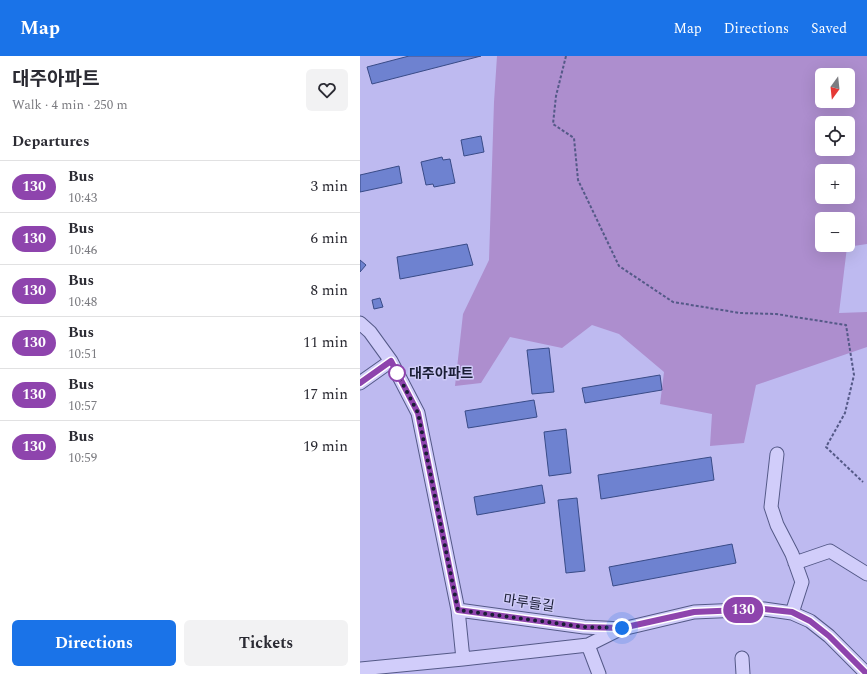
<!DOCTYPE html>
<html lang="en">
<head>
<meta charset="utf-8">
<style>
	:root { --surface:#fff; --page:#f2f2f3; --text:#2b2b33; --muted:#7c7c81; --line:#e1e1e2; --accent:#1a73e8 }
	body { margin:0; font-family:Spectral,"Noto Sans KR",serif; background:var(--page); color:var(--text); height:100vh; display:flex; flex-direction:column; font-size:15px; white-space:nowrap }
	* { box-sizing:border-box; margin:0 }
	p { font-size:13px; color:var(--muted) }
	.icon { flex:none; width:22px; height:22px; fill:none; stroke:currentColor; stroke-width:2; stroke-linecap:round; stroke-linejoin:round }
	.map { position:relative; flex:1; overflow:hidden }
	.side { display:flex; flex-direction:column; background:var(--surface); width:360px }
	.side>* { flex:none }
	.badge { padding:0 8px; border-radius:13px; font-size:14px; line-height:26px }
	.needle { width:26px; rotate:195deg }
	.tools { position:absolute; left:455px; top:12px; display:grid; gap:8px }
	.tools a { display:grid; place-items:center; width:40px; height:40px; border-radius:6px; background:var(--surface); box-shadow:0 4px 16px #0002; font-size:20px }
	.you { position:absolute; width:20px; height:20px; margin:-10px; border:3px solid #fff; border-radius:50%; background:#1a73e8; box-shadow:0 0 0 6px #1a73e833 }
	.map>.badge { position:absolute; translate:-50% -50%; box-shadow:0 0 0 2px #fff }
	h2 { padding:0 12px; font-size:15px; line-height:36px }
	.round { display:grid; place-items:center; flex:none; width:42px; height:42px; border-radius:6px; background:var(--page) }
	.overview { display:flex; align-items:center; justify-content:space-between; height:68px; padding:0 12px }
	h1 { font-size:19px; font-weight:700; line-height:30px }
	.cta { display:flex; gap:8px; margin-top:auto; padding:8px 12px }
	.cta a { flex:1; height:46px; border-radius:6px; background:var(--accent); color:#fff; font-size:16px; font-weight:700; line-height:46px; text-align:center }
	.cta a+a { background:var(--page); color:var(--text) }
	ul { padding:0; list-style:none }
	li { display:flex; align-items:center; gap:12px; height:52px; padding:0 12px; border-top:1px solid var(--line) }
	li div { flex:1 }
	li b { display:block; font-size:15px }
	li em { font-style:normal }
	li .badge { min-width:44px; font-weight:700; text-align:center }
	header { display:flex; align-items:center; gap:24px; box-sizing:border-box; height:56px; padding:0 20px; background:var(--accent); color:#fff }
	header strong { font-size:19px }
	nav { display:flex; gap:22px; margin-inline-start:auto; font-size:14px }
	main { display:flex; flex:1; min-height:0 }
	.map>svg:first-child { display:block }
	.green { fill:#ad8ece; fill-rule:evenodd }
	.building { fill:#6e82d0; stroke:#394b87 }
	.lines { fill:none; stroke-linecap:round; stroke-linejoin:round }
	.minor-casing { stroke:#545987; stroke-width:15 }
	.path { stroke:#545987; stroke-width:2; stroke-dasharray:3 2; stroke-linecap:butt }
	.minor { stroke:#d1cdfa; stroke-width:13 }
	.line-casing { stroke:#fff; stroke-width:9 }
	.line { stroke:#8e44ad; stroke-width:6 }
	.walk { stroke:#1a1e35; stroke-width:4; stroke-dasharray:0 7.2 }
	.stop-dot { fill:#fff; stroke:#8e44ad; stroke-width:2 }
	.labels { text-anchor:middle; dominant-baseline:central; stroke-width:3; stroke-linejoin:round; paint-order:stroke }
	.stop-label { font-size:14px; font-weight:bold; fill:#1a1e35; stroke:#cecaf7; text-anchor:start }
	.street-label { font-size:14px; fill:#1a1e35; stroke:#cecaf7 }
</style>
</head>
<body>
<header>
<strong>Map</strong>
<nav><a>Map</a><a>Directions</a><a>Saved</a></nav>
</header>
<main>
<section class="side">
<div class="overview"><div><h1>대주아파트</h1><p>Walk · 4 min · 250 m</p></div><a class="round"><svg class="icon" aria-label="heart" viewBox="0 0 24 24"><path d="M12 20l-8-8c-3-5 5-10 8-4 3-6 11-1 8 4z"/></svg></a></div>
<h2>Departures</h2>
<ul>
<li><span class="badge" style="background:#8e44ad;color:#fff">130</span><div><b>Bus</b><p>10:43</p></div><em>3 min</em></li>
<li><span class="badge" style="background:#8e44ad;color:#fff">130</span><div><b>Bus</b><p>10:46</p></div><em>6 min</em></li>
<li><span class="badge" style="background:#8e44ad;color:#fff">130</span><div><b>Bus</b><p>10:48</p></div><em>8 min</em></li>
<li><span class="badge" style="background:#8e44ad;color:#fff">130</span><div><b>Bus</b><p>10:51</p></div><em>11 min</em></li>
<li><span class="badge" style="background:#8e44ad;color:#fff">130</span><div><b>Bus</b><p>10:57</p></div><em>17 min</em></li>
<li><span class="badge" style="background:#8e44ad;color:#fff">130</span><div><b>Bus</b><p>10:59</p></div><em>19 min</em></li>
</ul>
<div class="cta"><a>Directions</a><a>Tickets</a></div>
</section>
<div class="map">
<svg width="507" height="618" viewBox="0 0 507 618">
	<rect width="100%" height="100%" fill="#bebaf0"/>
	<path class="green" d="M137,0H507V188L487,191L479,257L507,256V291L396,329L384,387L350,390L352,358L300,348L304,316L259,278L232,269L202,292L150,281L121,327L95,330L103,258L129,204L134,46ZM462,19H488V45H462ZM462,67H488V93H462ZM462,115H488V141H462ZM462,163H488V189H462Z"/>
	<path class="building" d="M49,0H121L12,28L7,11Z
		M121,80L124,96L104,100L101,84Z
		M82,101L83,104L90,103L95,127L74,131L73,128L66,129L61,106Z
		M39,110L42,127L0,136V119Z
		M107,188L113,209L40,223L37,201Z
		M0,204L6,209L0,216Z
		M20,242L23,251L14,253L12,244Z
		M189,292L194,336L172,338L167,294Z
		M300,319L302,334L225,347L222,332Z
		M174,344L177,361L108,372L105,355Z
		M206,373L211,417L189,420L184,376Z
		M351,401L354,424L241,443L238,419Z
		M182,429L185,447L117,459L114,441Z
		M217,442L225,515L206,517L198,444Z
		M372,488L376,507L253,530L249,511Z"/>
	<g class="lines">
		<defs>
			<path id="minor" d="M0,267L10,276L31,305
				M0,327L31,305L58,357L98,554L224,571L262,573L334,556L404,553L432,557L450,565L469,580L507,618
				M417,398L411,451L417,469L432,498L442,526L432,557
				M435,507L470,495L507,518
				M98,554L103,603
				M228,589L239,618
				M382,602L383,618
				M0,613L103,603L228,589L260,573"/>
		</defs>
		<use href="#minor" class="minor-casing"/>
		<path class="path" d="M206,0L196,40L193,68L214,82L218,124L259,210L313,246L380,257L416,258L486,269L494,319L485,357L466,391L503,426"/>
		<use href="#minor" class="minor"/>
	</g>
	<g class="lines">
		<defs>
			<path id="line" d="M0,327L31,305L58,357L98,554L224,571L262,572L334,556L404,553L432,556L450,565L469,580L507,618"/>
		</defs>
		<use href="#line" class="line-casing"/>
		<use href="#line" class="line"/>
		<path class="walk" d="M37,317L58,357L98,554L224,571L262,572"/>
	</g>
	<circle class="stop-dot" cx="37" cy="317" r="8"/>
	<g class="labels">
		<g class="stop-label">
			<text x="49" y="317">대주아파트</text>
		</g>
		<g class="street-label">
			<text transform="translate(169 547) rotate(8)">마루들길</text>
		</g>
	</g>
</svg>
<div class="tools">
<a><svg class="needle" viewBox="-14 -14 28 28"><path d="M0-13l5 13h-10z" fill="#e53935"/><path d="M0 13l5-13h-10z" fill="#7c7c81"/></svg></a>
<a><svg class="icon" aria-label="locate" viewBox="0 0 24 24"><circle cx="12" cy="12" r="6"/><path d="M12 2v4M12 18v4M2 12h4M18 12h4"/></svg></a>
<a>+</a>
<a>−</a>
</div>
<div class="you" style="left:262px;top:572px"></div>
<b class="badge" style="left:383px;top:554px;background:#8e44ad;color:#fff">130</b>
</div>
</main>
</body>
</html>
